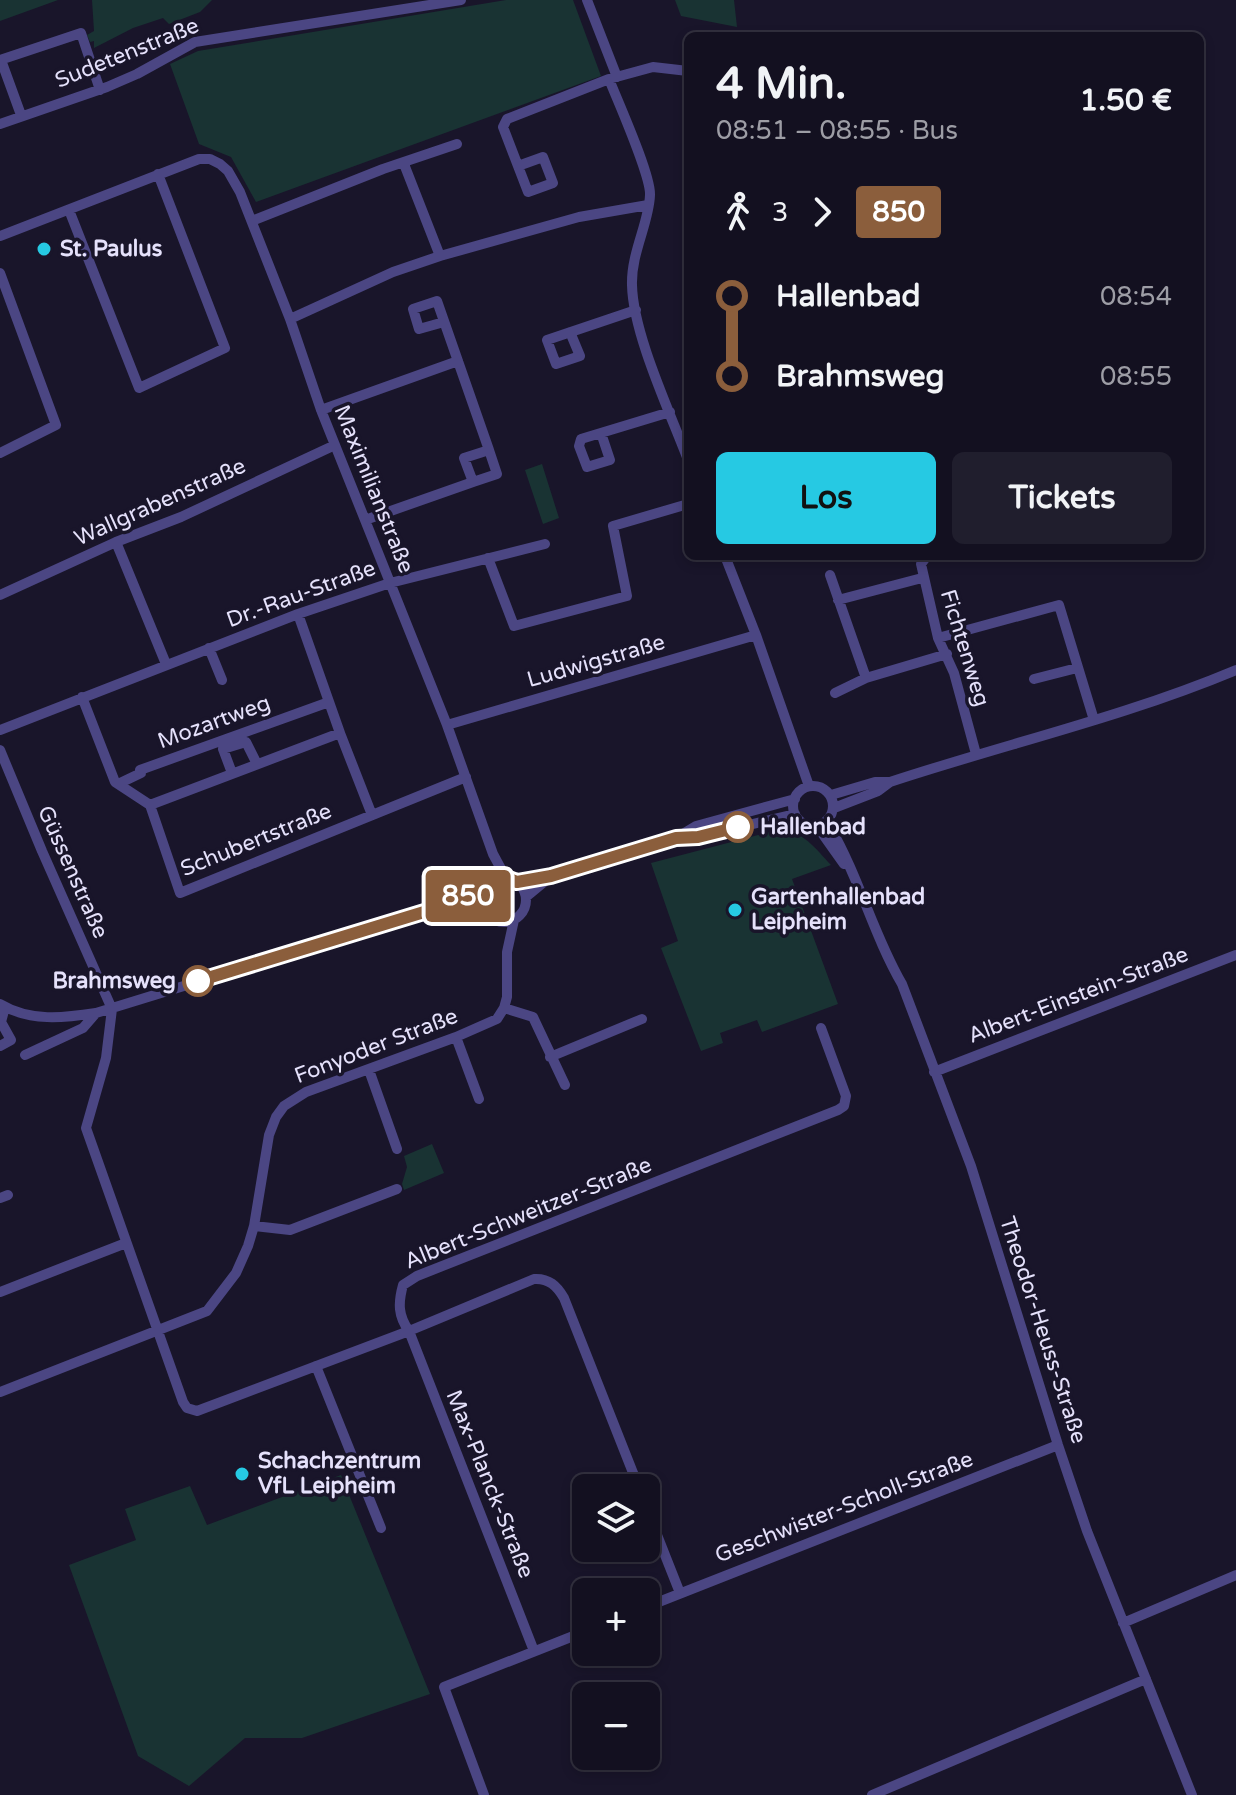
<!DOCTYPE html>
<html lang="de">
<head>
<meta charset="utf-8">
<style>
	:root { --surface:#131020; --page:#201e2d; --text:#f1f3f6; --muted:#9d9da5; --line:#32303e; --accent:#26c9e3 }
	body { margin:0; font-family:"Varela Round",sans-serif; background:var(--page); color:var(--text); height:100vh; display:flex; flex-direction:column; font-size:30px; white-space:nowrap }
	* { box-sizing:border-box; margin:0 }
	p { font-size:26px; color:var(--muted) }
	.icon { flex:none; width:44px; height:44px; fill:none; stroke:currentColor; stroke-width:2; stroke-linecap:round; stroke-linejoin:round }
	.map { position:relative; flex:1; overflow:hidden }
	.side { position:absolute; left:684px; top:32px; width:520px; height:528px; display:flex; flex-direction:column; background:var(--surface); border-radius:12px; box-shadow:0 4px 12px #0003,0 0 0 2px var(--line) }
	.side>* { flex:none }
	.badge { padding:0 16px; border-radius:6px; font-size:28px; line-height:52px }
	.buttons { position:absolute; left:572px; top:1474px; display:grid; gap:16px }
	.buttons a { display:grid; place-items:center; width:88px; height:88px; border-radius:12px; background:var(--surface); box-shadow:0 4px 12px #0003,0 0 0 2px var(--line); font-size:40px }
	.map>.badge { position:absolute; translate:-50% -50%; box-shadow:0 0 0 4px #fff }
	.legs { display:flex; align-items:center; gap:12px; height:88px; padding:0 32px; font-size:26px }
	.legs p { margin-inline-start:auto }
	.overview { display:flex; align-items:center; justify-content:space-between; height:136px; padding:0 32px }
	h1 { font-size:44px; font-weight:800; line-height:60px }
	.button { display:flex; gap:16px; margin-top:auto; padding:16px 32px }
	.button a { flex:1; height:92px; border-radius:12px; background:var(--accent); color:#111; font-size:32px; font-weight:800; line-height:92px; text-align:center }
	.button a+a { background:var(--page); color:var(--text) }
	ul { padding:0 32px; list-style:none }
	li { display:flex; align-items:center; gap:28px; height:80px; font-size:30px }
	li i { display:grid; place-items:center; width:12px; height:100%; margin:0 10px; background:currentColor }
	li i::after { content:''; width:20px; height:20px; margin:-10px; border:6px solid; border-radius:50%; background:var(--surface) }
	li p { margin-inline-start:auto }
	li:first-child i { background:linear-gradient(#0000 50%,currentColor 0) }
	li:last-child i { background:linear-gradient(currentColor 50%,#0000 0) }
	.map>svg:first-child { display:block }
	.green { fill:#193333 }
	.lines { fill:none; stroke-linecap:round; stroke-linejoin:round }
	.minor { stroke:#4b4683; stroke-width:10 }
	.line-1-casing { stroke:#fff; stroke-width:18 }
	.line-1 { stroke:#8b5e3c; stroke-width:12 }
	.poi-dot { fill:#26c9e3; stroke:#19152a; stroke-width:3 }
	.stop-1-dot { fill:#fff; stroke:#8b5e3c; stroke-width:4 }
	.labels { text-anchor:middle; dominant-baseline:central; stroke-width:7; stroke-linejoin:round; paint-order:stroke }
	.street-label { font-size:22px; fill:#e5e1fb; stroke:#19152a }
	.poi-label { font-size:22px; font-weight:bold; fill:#e5e1fb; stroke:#19152a; text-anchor:start }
	.stop-label { font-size:22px; font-weight:bold; fill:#e5e1fb; stroke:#19152a; text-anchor:start }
</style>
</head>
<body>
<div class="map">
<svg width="1236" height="1795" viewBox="0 0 1236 1795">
	<rect width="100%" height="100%" fill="#19152a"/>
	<path class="green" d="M0,0H58L0,21Z
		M92,0H212L200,12L169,24L163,18L133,28L94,48V41L90,42L87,35L94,31Z
		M506,0H573L601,76L256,202L231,157L199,144L170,64L198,51Z
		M675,0H734L737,27L681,16Z
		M542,464L559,518L543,524L525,470Z
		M777,830C802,829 815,848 831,865L792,879L838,1004L762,1032L757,1020L720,1033L723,1043L701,1051L661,948L678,941L651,863Z
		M432,1144L444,1173L404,1190L402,1184L407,1167L404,1156Z
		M341,1475L430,1694L302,1738H245L189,1786L138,1756L69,1565L136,1540L125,1509L190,1486L207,1525Z"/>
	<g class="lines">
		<path class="minor" d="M587,0L617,77
			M0,60L81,33L100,90
			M1,60L21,115
			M609,79C618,102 651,175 650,195C649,223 631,253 632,285C633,334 670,412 688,460
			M0,124L107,87L137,74L195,42L461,0
			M404,164L440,256
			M518,166L543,157L553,183L528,192L503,127L507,119L609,79L653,67L688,71
			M69,210L139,388L225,348L158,174
			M252,221L383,169L457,144
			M0,236L199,159H210L220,164L228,171L240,192L290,319L321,410L447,725L493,854L506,878
			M0,273L56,425L0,453
			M290,319L393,272L440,256L579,217L648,205
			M570,332L580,356L556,364L547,340L636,310
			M321,410L458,361
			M601,433L610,460L587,467L579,446L581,439L670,412
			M473,482L497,474L489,450
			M365,520L473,482L464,458L489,450L437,301L413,309L419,329L444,322
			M116,542L166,664
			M725,556L756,635L809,786
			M927,556L921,564L938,638L954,673L976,754
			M488,558L514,626L627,596L613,526L688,504
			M830,575L866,678
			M0,595L116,542L181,517L335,445
			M838,600L922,578
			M938,638L1059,605L1094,720
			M209,648L222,680
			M1034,679L1077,668
			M835,693L866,678L947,654
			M82,697L115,782L150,805L180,893L466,777
			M447,725L756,635
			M0,730L298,614L390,583L545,544
			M340,733L372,815
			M0,750L42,851L112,1009
			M232,773L223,749L246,742L257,764
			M118,784L141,773L140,770L329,702
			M793 806a20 20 0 1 1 40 0a20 20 0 1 1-40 0Z
			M831,795L875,782H890
			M150,805L340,733L298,614
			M834,808L878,791L890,782C1005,744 1124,717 1236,670
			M829,819L830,827C859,877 873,934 902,984L971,1166L1058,1445L1087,1531L1192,1795
			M817,826L844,864
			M678,838L698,837L795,814
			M482 900a22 22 0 1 1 44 0a22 22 0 1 1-44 0Z
			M517,882L551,876L676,838L696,826L795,799
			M526,897L549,878
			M449,905L485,909
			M0,1004C30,1022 64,1018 96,1013L447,905L485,890
			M504,1008L533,1017L565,1085
			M112,1009L106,1058L86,1128L183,1402L187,1408L197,1411L409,1331C398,1316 398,1303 403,1285L417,1276L838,1110L844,1106L846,1096L821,1028
			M456,1037L479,1099
			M0,1046L11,1040L1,1022L5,1007
			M25,1055L83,1028L96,1013
			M550,1057L642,1019
			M369,1070L397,1149
			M934,1072L1236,955
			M0,1198L8,1195
			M254,1226L290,1230L397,1189
			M0,1292L126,1243
			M316,1366L381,1528
			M0,1392L207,1311L236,1273L248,1246L254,1226L269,1135L276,1117L284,1106L306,1092L456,1037L497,1019L504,1008L507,997V952L514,920
			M646,1507L680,1593
			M646,1607L1058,1445
			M1123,1623L1236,1575
			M534,1651L409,1331L534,1279C549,1278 557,1286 564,1298L639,1488
			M484,1795L444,1687L586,1631
			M872,1795L1146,1679"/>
	</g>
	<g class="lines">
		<defs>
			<path id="line-1" d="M198,981L447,905L485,890L499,879L506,878L517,882L551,876L676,838L698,837L738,827"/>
		</defs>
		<use href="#line-1" class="line-1-casing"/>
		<use href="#line-1" class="line-1"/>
	</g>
	<g class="poi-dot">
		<circle cx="44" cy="249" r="8"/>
		<circle cx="735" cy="910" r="8"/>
		<circle cx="242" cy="1474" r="8"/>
	</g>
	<g class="stop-1-dot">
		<circle cx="738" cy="827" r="14"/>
		<circle cx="198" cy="981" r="14"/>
	</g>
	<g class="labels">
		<g class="street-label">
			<text transform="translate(127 53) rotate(-22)">Sudetenstraße</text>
			<text transform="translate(374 489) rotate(68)">Maximilianstraße</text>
			<text transform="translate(160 502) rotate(-24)">Wallgrabenstraße</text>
			<text transform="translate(301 594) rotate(-20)">Dr.-Rau-Straße</text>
			<text transform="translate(965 648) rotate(73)">Fichtenweg</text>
			<text transform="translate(596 661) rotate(-16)">Ludwigstraße</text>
			<text transform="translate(214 722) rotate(-20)">Mozartweg</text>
			<text transform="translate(256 840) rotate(-22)">Schubertstraße</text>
			<text transform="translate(73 872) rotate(66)">Güssenstraße</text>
			<text transform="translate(1078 995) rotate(-21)">Albert-Einstein-Straße</text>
			<text transform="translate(376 1046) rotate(-21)">Fonyoder Straße</text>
			<text transform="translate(528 1213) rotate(-22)">Albert-Schweitzer-Straße</text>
			<text transform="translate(1043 1330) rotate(72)">Theodor-Heuss-Straße</text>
			<text transform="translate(490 1484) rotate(68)">Max-Planck-Straße</text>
			<text transform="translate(844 1507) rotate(-21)">Geschwister-Scholl-Straße</text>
		</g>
		<g class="poi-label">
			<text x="60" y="249">St. Paulus</text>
			<text x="751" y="897">Gartenhallenbad<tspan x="751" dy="25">Leipheim</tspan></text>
			<text x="258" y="1461">Schachzentrum<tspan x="258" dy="25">VfL Leipheim</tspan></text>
		</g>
		<g class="stop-label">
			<text x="760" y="827">Hallenbad</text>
			<text x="176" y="981" text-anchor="end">Brahmsweg</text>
		</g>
	</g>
</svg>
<div class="buttons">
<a><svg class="icon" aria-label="layers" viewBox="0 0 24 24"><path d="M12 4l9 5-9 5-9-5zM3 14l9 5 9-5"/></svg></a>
<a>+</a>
<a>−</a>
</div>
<b class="badge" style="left:468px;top:896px;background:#8b5e3c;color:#fff">850</b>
<section class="side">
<div class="overview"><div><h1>4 Min.</h1><p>08:51 – 08:55 · Bus</p></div><b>1.50 €</b></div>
<div class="legs"><svg class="icon" aria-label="walk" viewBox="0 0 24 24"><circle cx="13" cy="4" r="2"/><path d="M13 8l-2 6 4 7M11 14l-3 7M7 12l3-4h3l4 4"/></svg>3<svg class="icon" aria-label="forward" viewBox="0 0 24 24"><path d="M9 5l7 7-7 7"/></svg><b class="badge" style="background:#8b5e3c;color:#fff">850</b></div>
<ul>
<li><i style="color:#8b5e3c"></i><b>Hallenbad</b><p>08:54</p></li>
<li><i style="color:#8b5e3c"></i><b>Brahmsweg</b><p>08:55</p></li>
</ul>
<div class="button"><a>Los</a><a>Tickets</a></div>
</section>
</div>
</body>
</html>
